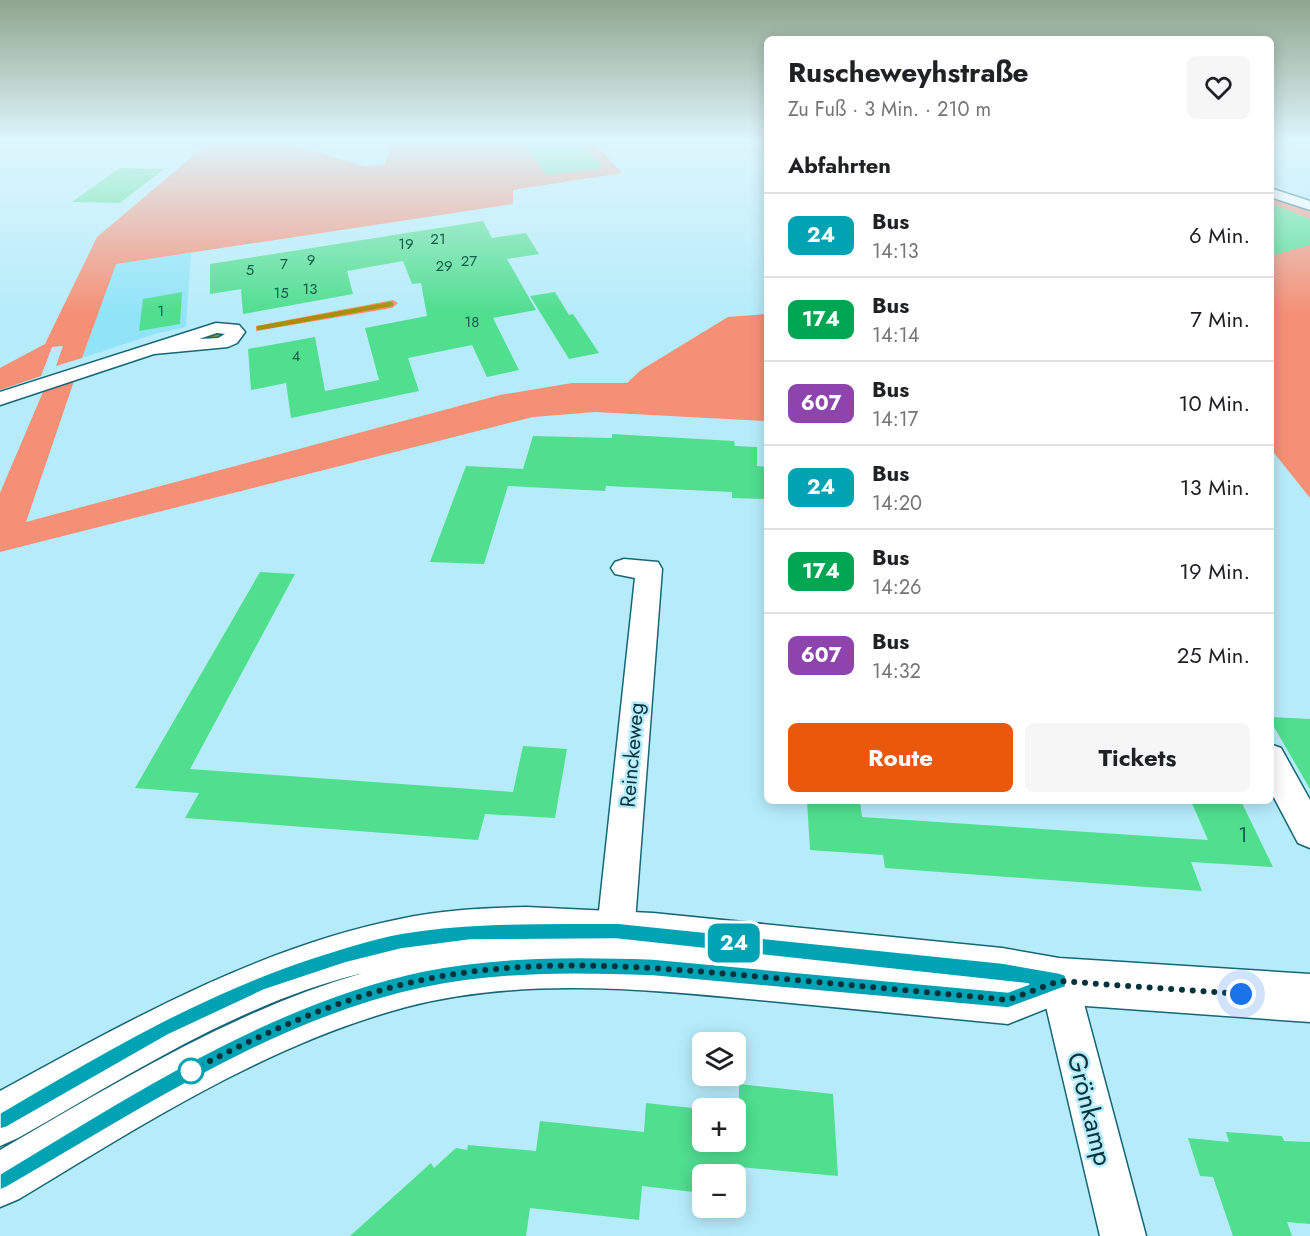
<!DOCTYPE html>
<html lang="de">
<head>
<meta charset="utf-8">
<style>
	:root { --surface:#fff; --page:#f6f6f6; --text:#202124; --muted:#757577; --line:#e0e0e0; --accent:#ea580c }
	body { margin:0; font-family:Jost,sans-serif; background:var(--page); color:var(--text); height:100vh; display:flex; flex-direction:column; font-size:22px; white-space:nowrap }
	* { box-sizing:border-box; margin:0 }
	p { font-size:20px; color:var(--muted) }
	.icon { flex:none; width:33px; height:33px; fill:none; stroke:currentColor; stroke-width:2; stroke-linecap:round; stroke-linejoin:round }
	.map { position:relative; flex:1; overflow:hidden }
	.sheet { position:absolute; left:764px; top:36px; width:510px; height:768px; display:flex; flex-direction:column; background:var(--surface); border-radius:9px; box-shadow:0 3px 15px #0003 }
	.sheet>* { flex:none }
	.badge { padding:0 12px; border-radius:9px; font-size:21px; line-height:39px }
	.buttons { position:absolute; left:692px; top:1032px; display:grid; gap:12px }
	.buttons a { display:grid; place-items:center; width:54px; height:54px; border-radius:9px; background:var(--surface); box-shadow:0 3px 15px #0003; font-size:30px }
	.you { position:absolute; width:30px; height:30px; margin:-15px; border:4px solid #fff; border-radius:50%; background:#1a73e8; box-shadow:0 0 0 9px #1a73e833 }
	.map>.badge { position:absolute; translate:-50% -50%; box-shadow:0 0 0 3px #fff }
	h2 { padding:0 24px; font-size:22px; line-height:54px }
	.round { display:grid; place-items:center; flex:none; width:63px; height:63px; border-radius:9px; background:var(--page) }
	.headline { display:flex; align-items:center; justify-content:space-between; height:102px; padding:0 24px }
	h1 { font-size:28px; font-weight:700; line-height:45px }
	.action { display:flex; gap:12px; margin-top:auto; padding:12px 24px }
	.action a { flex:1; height:69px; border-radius:9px; background:var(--accent); color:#fff; font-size:24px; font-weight:700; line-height:69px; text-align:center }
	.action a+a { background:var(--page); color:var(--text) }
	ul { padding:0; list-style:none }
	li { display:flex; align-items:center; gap:18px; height:84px; padding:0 24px; border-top:2px solid var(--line) }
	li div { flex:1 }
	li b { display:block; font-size:22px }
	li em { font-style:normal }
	li .badge { min-width:66px; font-weight:700; text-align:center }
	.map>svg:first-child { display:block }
	.built { fill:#91e4f8 }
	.green { fill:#f59076 }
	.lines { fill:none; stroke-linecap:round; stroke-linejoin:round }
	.stream { stroke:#aa8e05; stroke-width:4.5 }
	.building { fill:#50de8f }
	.street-casing { stroke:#156677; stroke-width:3 }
	.secondary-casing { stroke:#156677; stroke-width:3 }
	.street { fill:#fff; fill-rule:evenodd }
	.secondary { fill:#fff; fill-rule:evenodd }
	.line { fill:#00a3b4; stroke:#fff; stroke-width:1.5 }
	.walk { stroke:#05323b; stroke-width:6; stroke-dasharray:0 10.8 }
	.stop-dot { fill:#fff; stroke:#00a3b4; stroke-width:3 }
	.labels { text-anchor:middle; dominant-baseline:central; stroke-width:5; stroke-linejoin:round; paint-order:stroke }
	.far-number-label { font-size:15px; fill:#185d50 }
	.street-label { font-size:21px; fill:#05323b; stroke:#b6ecfa }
	.near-number-label { font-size:21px; fill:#185d50 }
	.near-street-label { font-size:26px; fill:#05323b; stroke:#b6ecfa }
</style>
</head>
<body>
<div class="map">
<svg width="1310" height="1236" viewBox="0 0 1310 1236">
	<rect width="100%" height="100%" fill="#b6ecfa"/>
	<path class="built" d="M191,253L186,327L158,333L82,358L115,264Z"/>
	<path class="green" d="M212,140H275L364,166L384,165L395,140H591L622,173L513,190V204L116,264L82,358L56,366L63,346L52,347L41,376L0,390V368L45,344L97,237Z
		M1270,195L1310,212V498L1271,449Z
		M393,300L398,303L392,308L256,331V326Z
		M766,314V421L595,412L533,417L0,552V493L43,392L74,381L26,522L500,395L572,383H627L641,370L728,317Z"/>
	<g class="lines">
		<path class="stream" d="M259,328L391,304
			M204,338L223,335"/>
	</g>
	<path class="building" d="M521,140H579L603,168L547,175Z
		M120,168L164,169L120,203L72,202Z
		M1270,203L1310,219V245L1270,256Z
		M483,221L492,238L526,233L539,254L507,259L536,310L493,318L519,370L487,377L472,345L408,358L419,391L291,418L286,383L251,390L248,349L315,337L325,391L379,380L365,328L427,316L421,283L412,284L403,261L347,271L353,294L243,314L241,289L210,294V264Z
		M182,292L180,324L139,331L143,299Z
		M555,292L569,315L573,314L599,353L569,359L530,296Z
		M612,434L734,441L735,446L757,447V466L766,467V499L732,498V492L606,486L605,491L508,486L484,564L430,562L466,466L523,469L533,436L612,438Z
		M260,572L295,574L190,769L513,792L523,746L567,749L555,818L485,814L478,840L185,818L199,793L135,788Z
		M1270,717L1310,719V789L1270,720Z
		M807,801H860L862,817L1208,840L1191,801H1241L1273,867L1191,862L1202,891L885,868L883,855L810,850Z
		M739,1084L833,1094L838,1176L740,1167V1197H735V1174H702V1193L642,1186L639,1220L530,1208L526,1236H350L431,1163L434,1168L456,1148L467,1150L468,1145L536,1151L540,1121L644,1132L646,1103L702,1109V1142H735V1112L739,1113Z
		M1226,1132L1282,1136L1284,1141L1310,1142V1224L1287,1222L1292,1236H1233L1213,1177L1200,1176L1188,1138L1229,1142Z"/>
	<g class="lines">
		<defs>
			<path id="street" d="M1270,188L1310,201V210L1270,197Z
				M216,323L239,325L245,332L237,343L228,347L154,354L0,405V392ZM217,333L225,334L218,338L199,339Z
				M624,559L658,562L662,569L633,948L627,961L614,967L601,961L595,948L635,578L615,574L611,568L615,562Z
				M1270,744L1281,748L1310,800V848L1298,843L1270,790Z
				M1059,962L1073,967L1078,981L1146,1236H1100L1040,981L1045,967Z"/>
			<path id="secondary" d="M526,907L653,913L1002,948L1059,958L1310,974V1022L1058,1004L1008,1024C925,1016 842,1008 759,1000C642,989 521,977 406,1007C265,1045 142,1125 19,1199L0,1207V1150C116,1083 234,1010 363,973C239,1003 128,1076 18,1138L0,1146V1091C127,1022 256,948 400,919C441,910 484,908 526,907Z"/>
		</defs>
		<use href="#street" class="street-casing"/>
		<use href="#secondary" class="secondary-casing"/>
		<use href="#street" class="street"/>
		<use href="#secondary" class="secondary"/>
	</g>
	<linearGradient id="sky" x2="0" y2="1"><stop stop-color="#8fa58d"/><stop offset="0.45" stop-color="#def6fd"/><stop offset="1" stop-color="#def6fd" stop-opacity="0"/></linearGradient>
	<rect width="1310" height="313" fill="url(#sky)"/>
	<path class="line" d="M616,923L1002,963L1059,973L1065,975L1067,981L1065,987L1008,1008L653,976C576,973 498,972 423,988C275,1019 136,1113 7,1187L0,1190V1174C126,1098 271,1003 423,971C498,956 576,956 653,959L1008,992L1029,984L616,939L470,940L401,949L345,963L264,990L168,1035L7,1127L0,1129V1113C98,1055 201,994 315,957C344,948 373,938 403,933C474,921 544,924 616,923Z"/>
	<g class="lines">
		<path class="walk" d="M191,1071C263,1033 341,997 422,980C535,956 650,967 764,977C846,985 927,992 1008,1000L1059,981L1241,994"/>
	</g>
	<circle class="stop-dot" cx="191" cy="1071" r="12"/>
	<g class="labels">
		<g class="far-number-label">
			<text x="438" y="239">21</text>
			<text x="406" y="244">19</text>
			<text x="311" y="260">9</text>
			<text x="469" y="261">27</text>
			<text x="284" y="264">7</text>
			<text x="444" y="266">29</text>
			<text x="250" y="270">5</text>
			<text x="310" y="289">13</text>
			<text x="281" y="293">15</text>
			<text x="161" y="311">1</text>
			<text x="472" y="322">18</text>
			<text x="296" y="356">4</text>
		</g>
		<g class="street-label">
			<text transform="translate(632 755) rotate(-85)">Reinckeweg</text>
		</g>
		<g class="near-number-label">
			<text x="1243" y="835">1</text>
		</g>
		<g class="near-street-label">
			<text transform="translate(1090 1109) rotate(76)">Grönkamp</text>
		</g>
	</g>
</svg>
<div class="buttons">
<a><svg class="icon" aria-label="layers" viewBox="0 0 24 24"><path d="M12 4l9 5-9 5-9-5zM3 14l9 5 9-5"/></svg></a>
<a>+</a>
<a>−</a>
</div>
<div class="you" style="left:1241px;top:994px"></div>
<b class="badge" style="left:734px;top:943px;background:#00a3b4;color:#fff">24</b>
<section class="sheet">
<div class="headline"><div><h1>Ruscheweyhstraße</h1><p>Zu Fuß · 3 Min. · 210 m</p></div><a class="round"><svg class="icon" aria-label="heart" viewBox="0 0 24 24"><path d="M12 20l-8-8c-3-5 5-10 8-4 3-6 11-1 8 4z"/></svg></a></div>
<h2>Abfahrten</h2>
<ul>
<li><span class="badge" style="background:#00a3b4;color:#fff">24</span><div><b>Bus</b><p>14:13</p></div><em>6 Min.</em></li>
<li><span class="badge" style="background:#00a651;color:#fff">174</span><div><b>Bus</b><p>14:14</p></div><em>7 Min.</em></li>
<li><span class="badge" style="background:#8e44ad;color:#fff">607</span><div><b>Bus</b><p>14:17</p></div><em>10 Min.</em></li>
<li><span class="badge" style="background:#00a3b4;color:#fff">24</span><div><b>Bus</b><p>14:20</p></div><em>13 Min.</em></li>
<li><span class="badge" style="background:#00a651;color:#fff">174</span><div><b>Bus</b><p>14:26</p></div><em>19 Min.</em></li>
<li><span class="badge" style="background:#8e44ad;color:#fff">607</span><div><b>Bus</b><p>14:32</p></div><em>25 Min.</em></li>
</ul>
<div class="action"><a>Route</a><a>Tickets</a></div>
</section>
</div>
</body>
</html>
